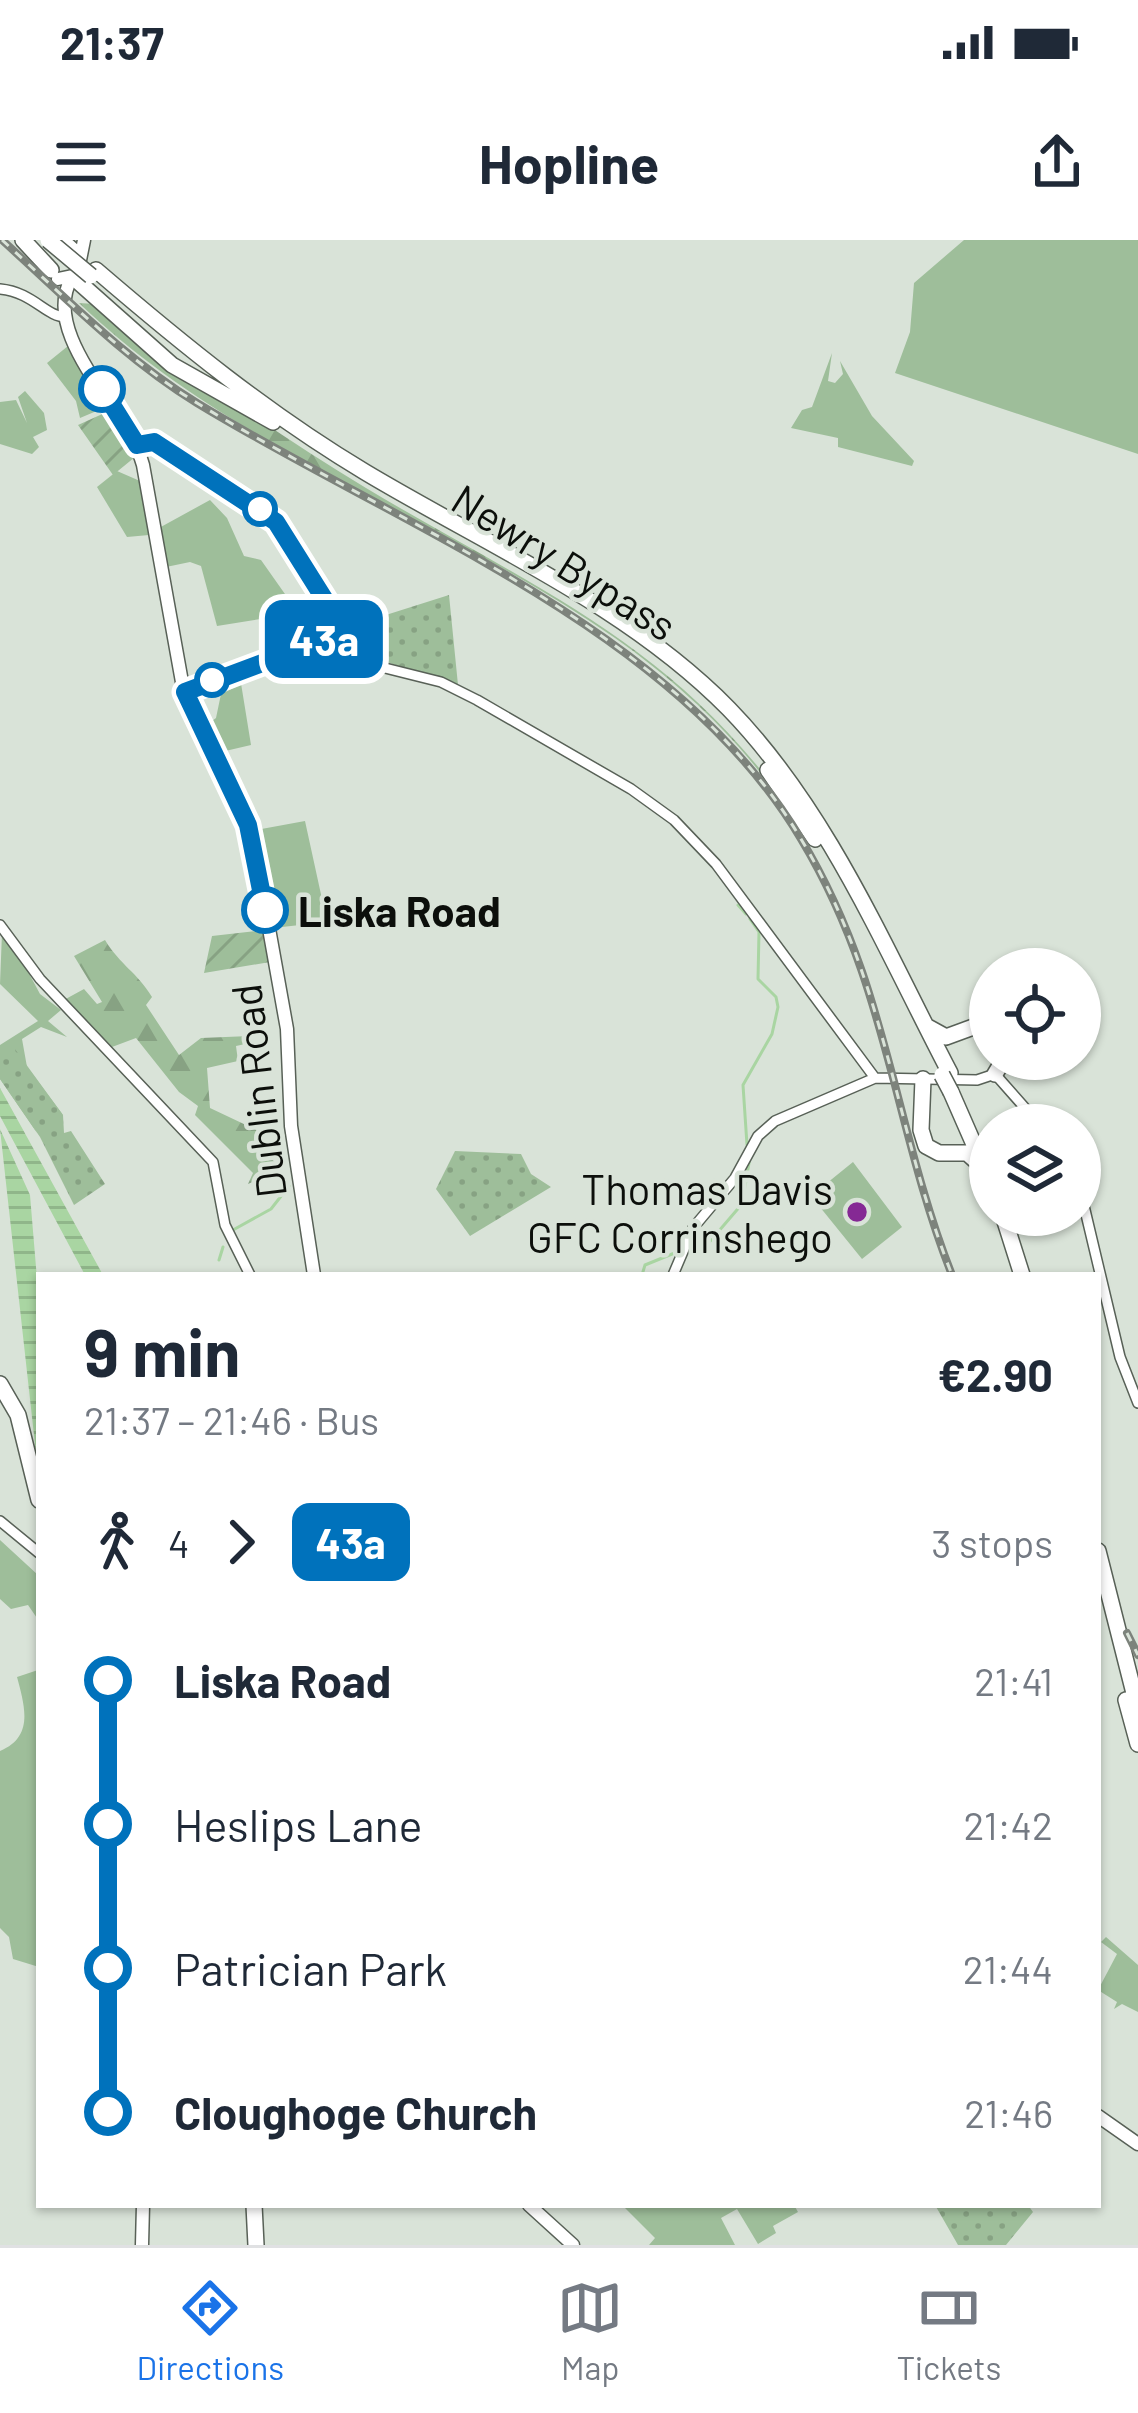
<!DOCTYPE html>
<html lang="en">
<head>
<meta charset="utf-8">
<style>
	:root { --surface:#fff; --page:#f6f6f7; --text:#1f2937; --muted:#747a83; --line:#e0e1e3; --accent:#1a73e8 }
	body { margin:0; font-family:Barlow,sans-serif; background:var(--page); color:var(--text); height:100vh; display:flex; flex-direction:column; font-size:45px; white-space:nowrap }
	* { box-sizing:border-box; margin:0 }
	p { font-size:39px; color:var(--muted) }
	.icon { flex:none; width:66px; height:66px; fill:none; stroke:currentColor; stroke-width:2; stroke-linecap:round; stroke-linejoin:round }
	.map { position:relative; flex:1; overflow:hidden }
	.sheet { position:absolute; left:36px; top:1032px; width:1065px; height:936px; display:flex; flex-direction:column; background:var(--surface); border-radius:0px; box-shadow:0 3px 9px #0004 }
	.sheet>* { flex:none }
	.badge { padding:0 24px; border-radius:18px; font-size:42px; line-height:78px }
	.fabs { position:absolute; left:969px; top:708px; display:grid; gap:24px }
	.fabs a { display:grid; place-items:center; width:132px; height:132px; border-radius:50%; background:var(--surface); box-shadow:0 3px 9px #0004; font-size:60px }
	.map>.badge { position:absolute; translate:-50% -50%; box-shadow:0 0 0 6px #fff }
	.legs { display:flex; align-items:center; gap:18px; height:132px; padding:0 48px; font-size:39px }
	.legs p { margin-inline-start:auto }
	.headline { display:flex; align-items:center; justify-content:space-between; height:204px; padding:0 48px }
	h1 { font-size:66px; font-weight:700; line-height:90px }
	ul { padding:0 48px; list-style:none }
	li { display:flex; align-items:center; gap:42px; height:144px; font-size:45px }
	li i { display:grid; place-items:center; width:18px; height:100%; margin:0 15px; background:currentColor }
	li i::after { content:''; width:30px; height:30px; margin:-15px; border:9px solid; border-radius:50%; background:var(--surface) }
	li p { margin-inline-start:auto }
	li:first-child i { background:linear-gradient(#0000 50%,currentColor 0) }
	li:last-child i { background:linear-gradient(currentColor 50%,#0000 0) }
	.status { display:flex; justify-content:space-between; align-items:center; height:84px; padding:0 60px; background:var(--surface); direction:ltr }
	.status svg { height:33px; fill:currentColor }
	header { display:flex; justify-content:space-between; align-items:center; height:156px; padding:0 48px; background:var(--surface); font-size:54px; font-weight:700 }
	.tab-bar { display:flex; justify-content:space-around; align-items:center; height:168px; border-top:3px solid var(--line); background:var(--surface); font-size:33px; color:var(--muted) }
	.tab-bar a { display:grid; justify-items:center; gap:6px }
	.tab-bar .on { color:var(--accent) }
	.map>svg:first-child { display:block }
	.grass { fill:#9ebe9a }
	.forest { fill:url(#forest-firs) }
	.park { fill:url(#park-dots) }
	.garden { fill:url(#garden-furrows) }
	.water { fill:url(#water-rules) }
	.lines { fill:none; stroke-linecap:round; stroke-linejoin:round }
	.stream { stroke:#a9d5a2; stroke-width:3 }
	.secondary-casing { stroke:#586157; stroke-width:12 }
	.primary-casing { stroke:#586157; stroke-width:15 }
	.highway-casing { stroke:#586157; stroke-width:18 }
	.secondary { stroke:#fff; stroke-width:9 }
	.primary { stroke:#fff; stroke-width:12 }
	.highway { stroke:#fff; stroke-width:15 }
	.rail-casing { stroke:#7d837c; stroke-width:8 }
	.rail { stroke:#d9e3d8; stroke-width:3; stroke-dasharray:9; stroke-linecap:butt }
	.highway-bridge-casing { stroke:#586157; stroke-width:18; stroke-linecap:butt }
	.highway-bridge { stroke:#fff; stroke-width:15 }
	.line-1-casing { stroke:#fff; stroke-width:27 }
	.line-1 { stroke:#0072bc; stroke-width:18 }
	.stop-1-dot { fill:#fff; stroke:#0072bc; stroke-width:6 }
	.poi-dot { fill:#852994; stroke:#d9e3d8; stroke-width:4.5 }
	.labels { text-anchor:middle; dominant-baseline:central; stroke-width:9; stroke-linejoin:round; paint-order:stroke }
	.street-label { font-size:42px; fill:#0c0f0b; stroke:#d9e3d8 }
	.stop-label { font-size:42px; font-weight:bold; fill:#0c0f0b; stroke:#d9e3d8; text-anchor:start }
	.poi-label { font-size:42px; fill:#0c0f0b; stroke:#d9e3d8; text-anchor:end }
</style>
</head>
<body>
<div class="status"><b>21:37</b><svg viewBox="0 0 49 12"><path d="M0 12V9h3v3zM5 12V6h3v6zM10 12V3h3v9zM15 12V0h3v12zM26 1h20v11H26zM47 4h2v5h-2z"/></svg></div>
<header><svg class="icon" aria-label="menu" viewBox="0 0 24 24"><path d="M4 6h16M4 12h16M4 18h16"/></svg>Hopline<svg class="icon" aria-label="share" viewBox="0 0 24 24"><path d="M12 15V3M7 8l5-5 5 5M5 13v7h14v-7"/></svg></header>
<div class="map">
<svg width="1138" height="2005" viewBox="0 0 1138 2005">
	<defs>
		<pattern id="forest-firs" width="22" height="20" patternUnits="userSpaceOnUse" patternTransform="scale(3)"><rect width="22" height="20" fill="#9ebe9a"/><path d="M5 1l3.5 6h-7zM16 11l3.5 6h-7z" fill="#87a283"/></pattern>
		<pattern id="park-dots" width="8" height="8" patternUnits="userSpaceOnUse" patternTransform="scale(3)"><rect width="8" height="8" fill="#9ebe9a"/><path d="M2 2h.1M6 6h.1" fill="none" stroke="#87a283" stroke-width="1.8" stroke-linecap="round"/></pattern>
		<pattern id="garden-furrows" width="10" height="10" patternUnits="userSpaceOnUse" patternTransform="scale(3)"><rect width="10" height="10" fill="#9ebe9a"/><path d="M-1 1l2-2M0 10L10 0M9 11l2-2" fill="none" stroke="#87a283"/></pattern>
		<pattern id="water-rules" width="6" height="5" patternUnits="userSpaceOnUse" patternTransform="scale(3)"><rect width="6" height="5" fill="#a9d5a2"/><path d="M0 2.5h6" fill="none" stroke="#90b68a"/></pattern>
	</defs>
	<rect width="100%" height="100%" fill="#d9e3d8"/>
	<path class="grass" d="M964,0H1138V214L895,133L910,92L914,43Z
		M68,106L106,167L80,178L76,161L47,123Z
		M832,113L828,141L835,143L843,134L840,121L872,176L914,221L912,226L838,207V198L791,188L802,170L812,167Z
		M25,151L44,173L47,190L33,197L39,207L32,214L0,204V162L16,160L27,183L18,157Z
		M117,231L140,241L149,295L127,297L97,247Z
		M210,260L227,278L244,316L261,320L292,364L273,377L217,386L201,326L190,322L166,327L159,288Z
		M239,431L251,505L221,512L208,484L216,478L221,454L236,447L232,434Z
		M305,581L327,682L273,688L256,590Z
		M2,693L54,756V761L25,726L40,754L61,770L48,781L67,797L41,787L22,799L27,827L63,875L55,871L31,881L37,893L0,839V805L38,781L0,744Z
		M853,922L902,987L862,1019L811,956Z
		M0,1300L38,1335L39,1381L28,1365L11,1369L0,1359Z
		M38,1430L39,1727L13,1719L9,1697L0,1688V1511C34,1497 25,1467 17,1437Z
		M1106,1697L1138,1725V1772L1122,1764L1114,1769L1117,1762L1098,1750L1117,1714L1101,1702Z
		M622,1965H794L798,1972L773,1986L776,1993L758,2004L737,1969L721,1978L735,2005H649L655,1998Z"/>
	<path class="forest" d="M79,63L95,64C184,127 272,192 366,248C542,353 680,406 800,583C786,578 773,550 762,535C722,483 669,436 615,398C442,278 232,210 79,63Z
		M105,700C121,726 137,732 152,757L146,765L179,815L201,798L250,796V803L236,806L238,821L207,828L210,868L265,894L262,900L270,908L265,915L284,928L248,944L253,933L195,875L198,866L179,852L136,798L112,807L62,761L84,749L97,764L102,762L74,716Z"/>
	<path class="park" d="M449,355L458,445L368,416L348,387Z
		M12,805L63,875L64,893L71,891L105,944L74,965L40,897L0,839V814Z
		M455,911L521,914L531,934L551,947L470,996L436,949Z
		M935,1965H1028L1033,1972L1006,2005H958Z"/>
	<path class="garden" d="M109,171L135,217L113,235L78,185Z
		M265,690L270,722L204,733L212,696Z"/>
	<path class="water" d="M0,848L103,1035H85L0,876Z
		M0,889L30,955L39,1063V1240Z"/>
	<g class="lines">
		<path class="stream" d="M738,665L746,674
			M747,905L743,845L772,794L778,767L776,757L758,739L759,692L750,679
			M233,990L271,969L289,946
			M686,1008L706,1006L742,964L750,917
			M219,1020L223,1007
			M642,1035L645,1025L677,1012"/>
		<defs>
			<path id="secondary" d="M0,49C33,52 46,77 66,77
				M137,205L154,203L276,282L353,408L373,425L441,442L477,460L631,549L674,580L716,624L875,838
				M0,685L40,739L213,922L225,985L250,1035
				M1080,949L1120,1117L1138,1163
				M673,1035L693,988L735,938L758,896L775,881L875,838L977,840L995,834L1040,885
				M0,1281L39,1313"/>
			<path id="primary" d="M58,39L77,35L84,0
				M71,39C40,97 128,170 143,225L182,442L244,575L256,616L287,789L291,886L314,1035
				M1098,1876L1138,1904
				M529,1965L573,2005
				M142,2005L143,1965"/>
			<path id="highway" d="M23,0L51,30
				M61,0L78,15
				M96,30C181,103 268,174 365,232C487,305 628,366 729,469C828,571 885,709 950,833
				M74,38L172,125L273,182
				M768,530L815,599
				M926,786L946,797L976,786L990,789
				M995,834L1004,819
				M923,839L921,890L926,906L939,913H967L986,930
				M951,852L990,941
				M1003,975L1022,1035
				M0,1144L18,1175L39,1260
				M1098,1311L1138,1469
				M1126,1460L1138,1504
				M254,1965L256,2005"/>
		</defs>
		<use href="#secondary" class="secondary-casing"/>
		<use href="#primary" class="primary-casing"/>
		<use href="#highway" class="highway-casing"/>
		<use href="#secondary" class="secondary"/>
		<use href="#primary" class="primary"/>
		<use href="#highway" class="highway"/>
		<defs>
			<path id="rail" d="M2,0C64,56 125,119 197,163C400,287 675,387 801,599C888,743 893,885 952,1035
				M1127,1393L1138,1415"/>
		</defs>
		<use href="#rail" class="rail-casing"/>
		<use href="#rail" class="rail"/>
		<defs>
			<path id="highway-bridge" d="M48,0L91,36
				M942,835L951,852"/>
		</defs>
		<use href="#highway-bridge" class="highway-bridge-casing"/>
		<use href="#highway-bridge" class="highway-bridge"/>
	</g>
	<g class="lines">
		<defs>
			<path id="line-1" d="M102,149L137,205L154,202L276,282L345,392L185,452L248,585L265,670"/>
		</defs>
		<use href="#line-1" class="line-1-casing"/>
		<use href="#line-1" class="line-1"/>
	</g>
	<g class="stop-1-dot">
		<circle cx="102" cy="149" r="21"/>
		<circle cx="260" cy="269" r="15"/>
		<circle cx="212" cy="440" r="15"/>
		<circle cx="265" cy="670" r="21"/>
	</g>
	<circle class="poi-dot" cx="857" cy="972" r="12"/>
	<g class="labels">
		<g class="street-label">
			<text transform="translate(565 321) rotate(32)">Newry Bypass</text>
			<text transform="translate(257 851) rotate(-97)">Dublin Road</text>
		</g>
		<g class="stop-label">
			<text x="298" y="670">Liska Road</text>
		</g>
		<g class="poi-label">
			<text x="833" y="948">Thomas Davis<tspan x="833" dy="48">GFC Corrinshego</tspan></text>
		</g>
	</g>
</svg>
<div class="fabs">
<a><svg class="icon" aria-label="locate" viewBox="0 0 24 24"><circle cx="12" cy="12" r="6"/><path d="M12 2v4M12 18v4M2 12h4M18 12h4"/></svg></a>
<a><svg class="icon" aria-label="layers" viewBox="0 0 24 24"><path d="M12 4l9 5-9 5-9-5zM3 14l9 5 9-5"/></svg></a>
</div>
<b class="badge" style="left:324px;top:399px;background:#0072bc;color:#fff">43a</b>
<section class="sheet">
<div class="headline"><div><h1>9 min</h1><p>21:37 – 21:46 · Bus</p></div><b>€2.90</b></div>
<div class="legs"><svg class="icon" aria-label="walk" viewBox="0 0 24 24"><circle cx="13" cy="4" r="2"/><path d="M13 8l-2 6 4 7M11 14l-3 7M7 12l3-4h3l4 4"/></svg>4<svg class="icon" aria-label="forward" viewBox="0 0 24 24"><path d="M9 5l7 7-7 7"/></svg><b class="badge" style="background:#0072bc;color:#fff">43a</b><p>3 stops</p></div>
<ul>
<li><i style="color:#0072bc"></i><b>Liska Road</b><p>21:41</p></li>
<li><i style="color:#0072bc"></i><span>Heslips Lane</span><p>21:42</p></li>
<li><i style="color:#0072bc"></i><span>Patrician Park</span><p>21:44</p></li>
<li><i style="color:#0072bc"></i><b>Cloughoge Church</b><p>21:46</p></li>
</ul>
</section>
</div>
<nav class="tab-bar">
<a class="on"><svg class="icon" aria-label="directions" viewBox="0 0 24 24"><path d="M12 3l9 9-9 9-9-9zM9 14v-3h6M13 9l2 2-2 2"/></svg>Directions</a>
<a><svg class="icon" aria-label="map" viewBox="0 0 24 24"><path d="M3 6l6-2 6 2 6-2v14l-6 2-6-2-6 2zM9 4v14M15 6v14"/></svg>Map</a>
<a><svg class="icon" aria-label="tickets" viewBox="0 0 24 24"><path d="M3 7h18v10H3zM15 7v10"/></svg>Tickets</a>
</nav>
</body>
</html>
